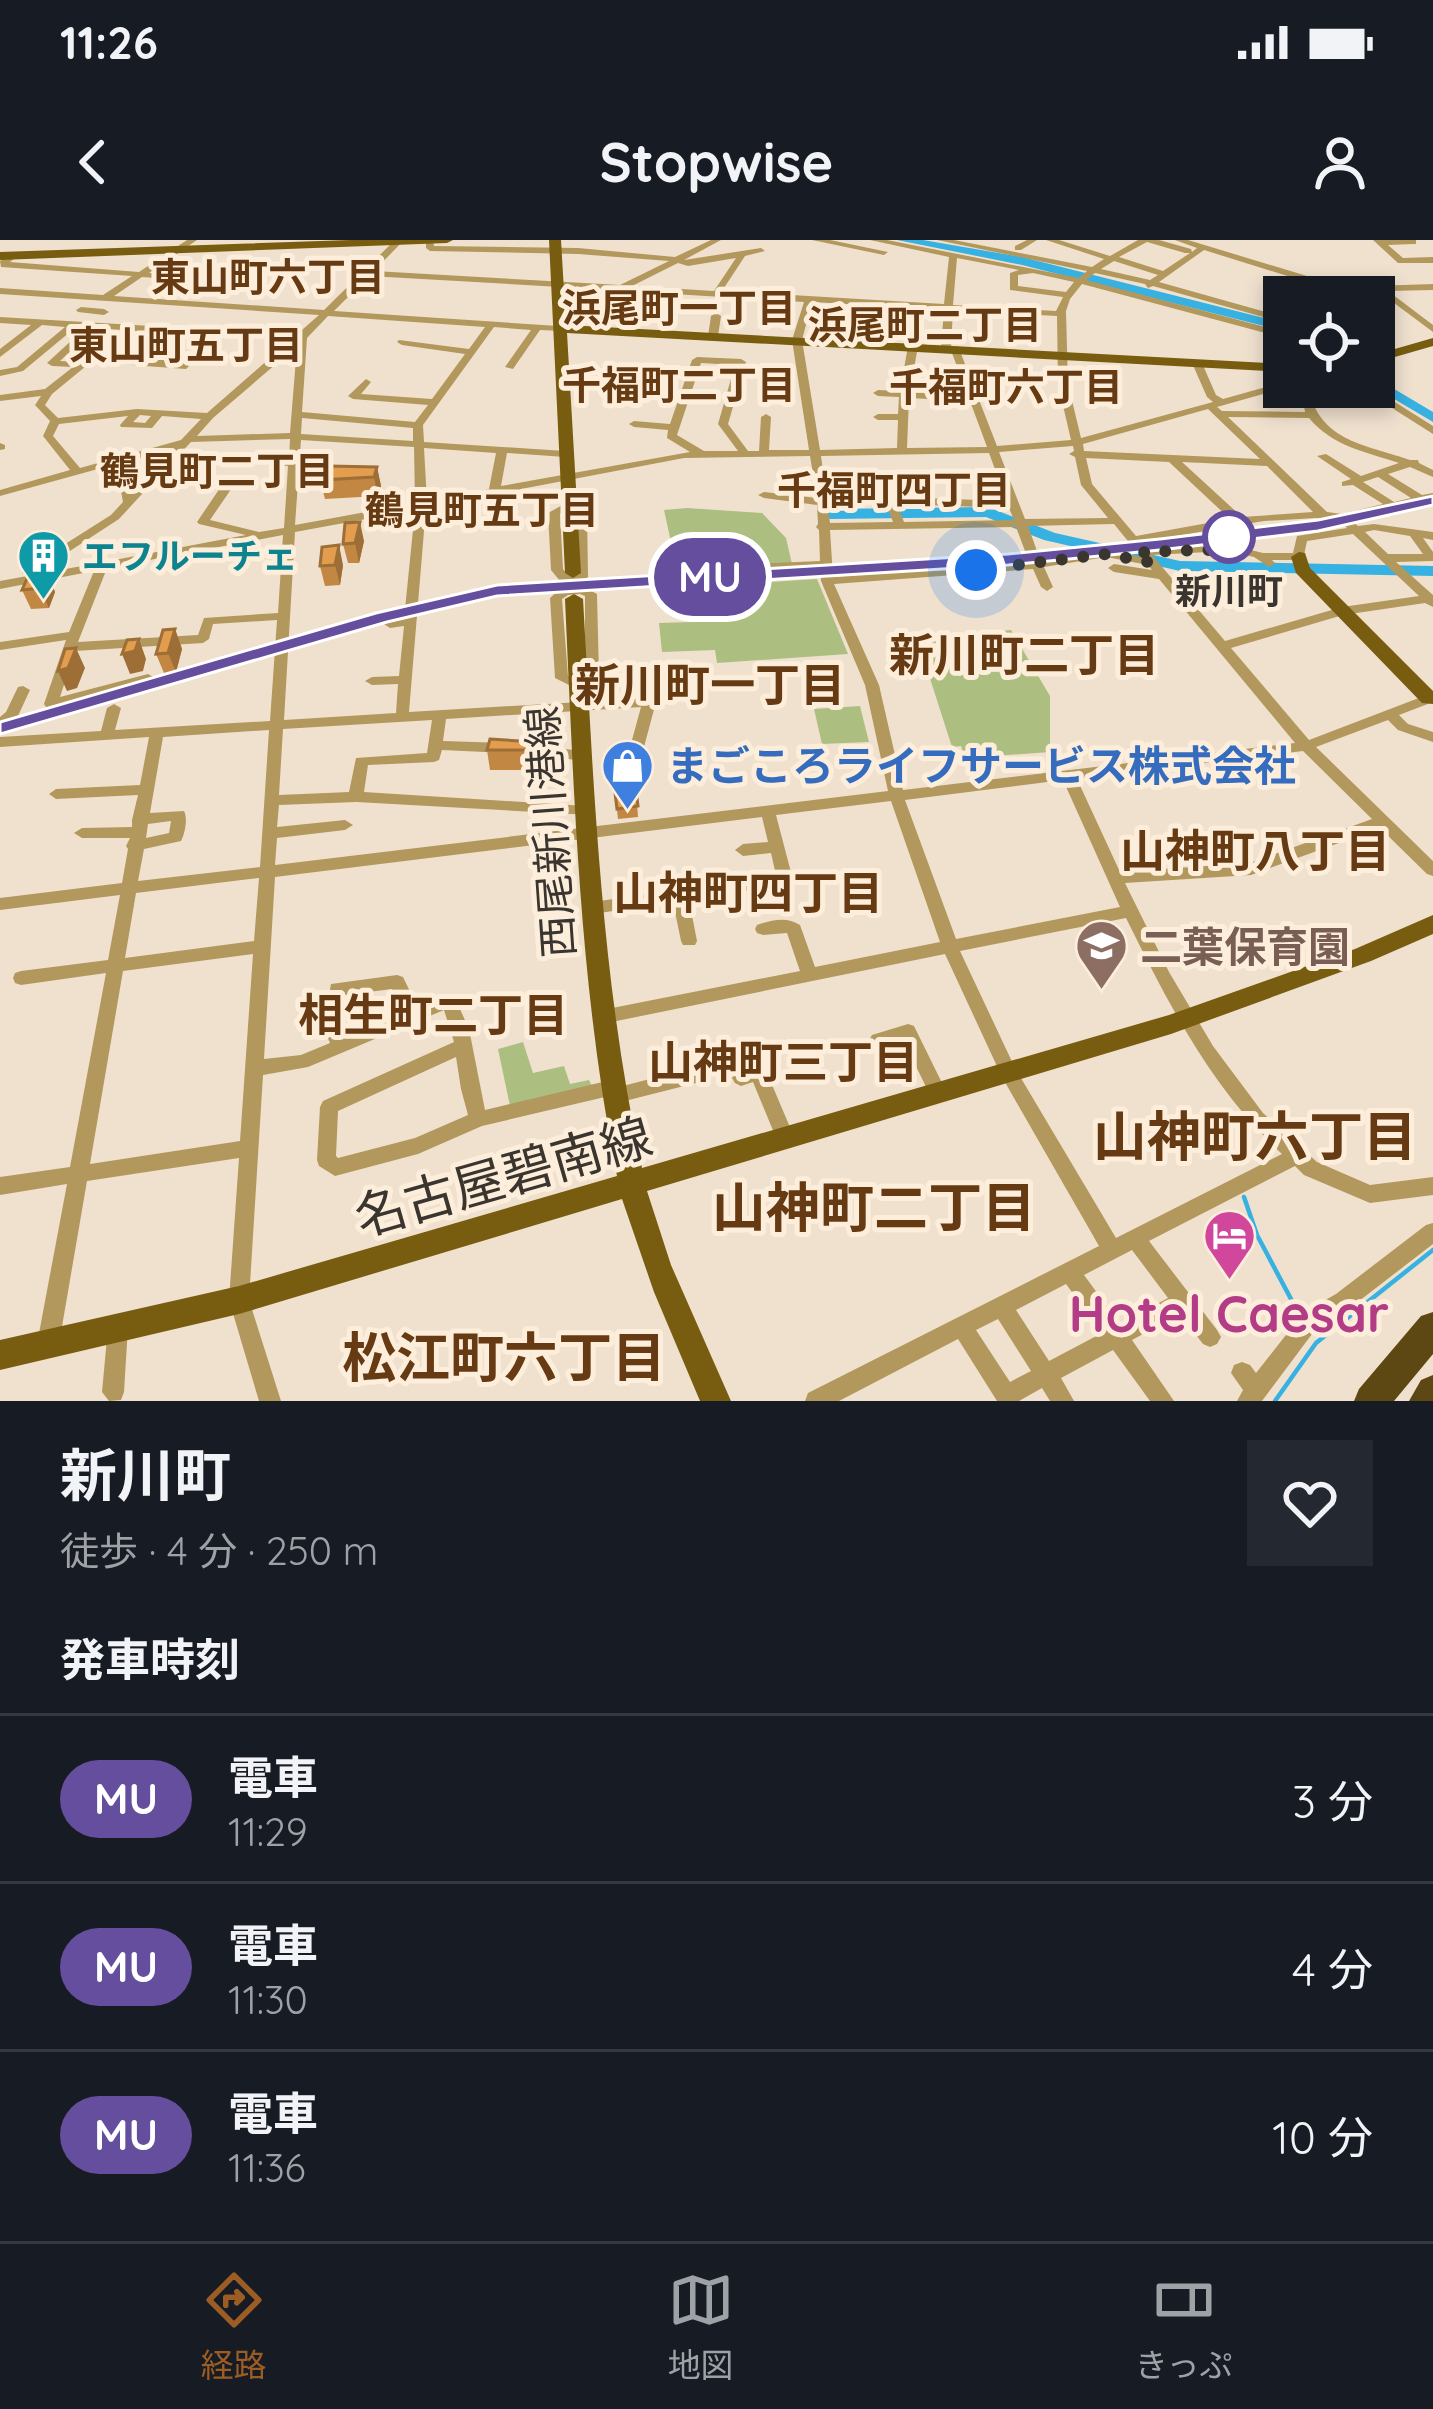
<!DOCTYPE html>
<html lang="ja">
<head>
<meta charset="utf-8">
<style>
	:root { --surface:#171b24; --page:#242831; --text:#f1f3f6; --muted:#9ea1a6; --line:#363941; --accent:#9c5d24 }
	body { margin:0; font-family:Quicksand,"Noto Sans JP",sans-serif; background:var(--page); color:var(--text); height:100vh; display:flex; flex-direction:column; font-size:45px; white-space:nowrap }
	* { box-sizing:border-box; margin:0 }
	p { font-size:39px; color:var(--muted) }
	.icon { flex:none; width:66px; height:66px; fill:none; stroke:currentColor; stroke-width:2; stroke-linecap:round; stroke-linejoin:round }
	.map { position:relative; height:1161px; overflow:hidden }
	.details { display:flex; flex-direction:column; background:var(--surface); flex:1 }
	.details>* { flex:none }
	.badge { padding:0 24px; border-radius:39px; font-size:42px; line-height:78px }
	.fabs { position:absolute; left:1263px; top:36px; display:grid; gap:24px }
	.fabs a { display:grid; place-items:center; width:132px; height:132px; border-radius:0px; background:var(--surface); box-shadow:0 6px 18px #0003; font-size:60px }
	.you { position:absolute; width:60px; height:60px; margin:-30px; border:9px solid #fff; border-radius:50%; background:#1a73e8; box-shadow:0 0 0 18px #1a73e833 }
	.map>.badge { position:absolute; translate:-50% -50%; box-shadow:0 0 0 6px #fff }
	h2 { padding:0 60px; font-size:45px; line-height:108px }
	.round { display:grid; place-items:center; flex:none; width:126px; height:126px; border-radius:0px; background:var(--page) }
	.head { display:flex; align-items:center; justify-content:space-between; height:204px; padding:0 60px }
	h1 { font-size:57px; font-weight:700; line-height:90px }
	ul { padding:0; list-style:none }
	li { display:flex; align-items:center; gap:36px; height:168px; padding:0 60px; border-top:3px solid var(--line) }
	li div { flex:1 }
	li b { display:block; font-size:45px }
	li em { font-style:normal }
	li .badge { min-width:132px; font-weight:700; text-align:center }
	.status { display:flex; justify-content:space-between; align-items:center; height:84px; padding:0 60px; background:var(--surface); direction:ltr }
	.status svg { height:33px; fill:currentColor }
	header { display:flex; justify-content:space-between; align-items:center; height:156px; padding:0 60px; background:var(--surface); font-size:54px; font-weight:700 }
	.tab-bar { display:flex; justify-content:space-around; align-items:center; height:168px; border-top:3px solid var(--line); background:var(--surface); font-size:33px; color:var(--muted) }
	.tab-bar a { display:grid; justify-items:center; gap:6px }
	.tab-bar .active { color:var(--accent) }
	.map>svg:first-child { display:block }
	.green { fill:#acbf80 }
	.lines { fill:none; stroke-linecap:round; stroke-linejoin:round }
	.stream { stroke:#36b1e2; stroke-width:4.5 }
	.river { fill:#36b1e2; fill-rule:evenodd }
	.minor { fill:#b2985d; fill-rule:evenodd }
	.major { fill:#785c0f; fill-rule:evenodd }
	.highway { fill:#5d4813; fill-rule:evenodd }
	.rail-casing { stroke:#978d80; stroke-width:6 }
	.rail { stroke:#fdeedc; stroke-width:3; stroke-dasharray:6; stroke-linecap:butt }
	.wall { fill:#c28743 }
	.shaded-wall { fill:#9e6e37 }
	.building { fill:#e29d4e; stroke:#9e6e37; stroke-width:3 }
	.line { fill:#654e9e; stroke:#fff; stroke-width:3 }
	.walk { stroke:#3a352e; stroke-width:12; stroke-dasharray:0 21.6 }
	.stop-dot { fill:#fff; stroke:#654e9e; stroke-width:6 }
	.labels { text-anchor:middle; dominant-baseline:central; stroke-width:10; stroke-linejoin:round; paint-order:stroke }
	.far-culture-label { font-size:36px; font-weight:bold; fill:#0d838f; stroke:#fdeedc; text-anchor:start }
	.far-stop-label { font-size:36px; font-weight:bold; fill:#3a352e; stroke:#fdeedc }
	.far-neighbourhood-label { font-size:39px; font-weight:bold; fill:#663b13; stroke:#fdeedc }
	.shop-label { font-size:42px; font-weight:bold; fill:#366cbe; stroke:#fdeedc; text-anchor:start }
	.street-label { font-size:42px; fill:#3a352e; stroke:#fdeedc }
	.education-label { font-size:42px; font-weight:bold; fill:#785e54; stroke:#fdeedc; text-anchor:start }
	.neighbourhood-label { font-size:45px; font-weight:bold; fill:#663b13; stroke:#fdeedc }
	.near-street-label { font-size:51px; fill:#3a352e; stroke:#fdeedc }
	.near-hotel-label { font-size:51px; font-weight:bold; fill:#b23c85; stroke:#fdeedc }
	.near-neighbourhood-label { font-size:54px; font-weight:bold; fill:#663b13; stroke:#fdeedc }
</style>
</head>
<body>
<div class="status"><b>11:26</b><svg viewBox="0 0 49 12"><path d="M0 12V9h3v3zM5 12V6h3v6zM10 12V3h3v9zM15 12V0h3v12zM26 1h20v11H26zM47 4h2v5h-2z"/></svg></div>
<header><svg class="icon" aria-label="back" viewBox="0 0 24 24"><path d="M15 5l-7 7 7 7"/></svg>Stopwise<svg class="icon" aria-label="person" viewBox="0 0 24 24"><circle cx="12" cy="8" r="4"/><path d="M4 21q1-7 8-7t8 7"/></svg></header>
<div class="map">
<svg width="1433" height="1161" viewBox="0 0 1433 1161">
	<rect width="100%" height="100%" fill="#f0e1cf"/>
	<path class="green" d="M687,268L762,273L786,298L792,324L686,330L676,325L664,270Z
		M817,339L848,414L717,423L715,410L662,412L659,383L691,382L690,361L708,346Z
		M1011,390L1050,456V512L965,518L961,506L952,507L917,398Z
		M860,466L869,502L822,504L814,469Z
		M523,802L533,833L564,826L570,844L589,840L592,846L510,866L498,809Z"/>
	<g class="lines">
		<path class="stream" d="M1244,957L1257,995L1300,1076
			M1275,1161L1316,1103L1433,1010"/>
		<path class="river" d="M897,0H923L1022,17L1284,83V91L1022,25Z
			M1374,137L1433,172V182L1374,147Z
			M988,267L1055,293L1180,321L1433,326V336L1180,331L1044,300L986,277L830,279L822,274L830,269Z"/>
		<path class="minor" d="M187,0H197L149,33L227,38L230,39V43L142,37L114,56L324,70L395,0H404L374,31L620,45L669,21L578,14L430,11L426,8V2L433,0L434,6L578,8L675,17L711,0H721L684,20L761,8L765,11L745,16L722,51L944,64L949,17L870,0H887L1079,38L1087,31L937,0H954L1092,27L1104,19L1046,0H1059L1110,16L1138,0H1159L1191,9L1192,12L1197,8L1175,0H1188L1343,47L1433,44V50L1388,51L1433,85V92L1378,51L1342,53L1204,10L1159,42L1284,77V83L1153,46L1148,48L1145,44L1095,33L1086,40L1284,92V98L1082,44L1070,59L1066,71L1068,144L1081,198L1213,162L1207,157L1192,123L1197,120L1202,123L1216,155L1223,159L1284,142V147H1288L1217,167L1222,171L1305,172L1302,155L1315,147H1327L1311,158C1326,203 1371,206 1410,220H1418L1419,223L1433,230V237L1410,227L1388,234L1422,255L1433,253V259L1395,270L1391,269L1350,279L1358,286L1374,284L1433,292V300L1423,298L1433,312V321L1396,322L1433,355V367L1425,363L1343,375L1231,408L1309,500L1424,456H1433V462L1399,475L1408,484L1433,492V502L1398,490L1388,480L1316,507L1433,621V636L1427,634L1380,588L1251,635L1125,643L1169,732L1213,806L1263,873L1317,922L1370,945L1433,937V955L1370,963L1304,935L1295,926L1149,1001L1217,1090L1221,1097L1217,1104L1210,1107L1203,1104L1180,1074L1132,1100L1174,1161H1150L1113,1110L1061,1138L1074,1161H1050L1042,1148L1019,1161H997L958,1099L839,1161H805L808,1153L1099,1006L1002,837L945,714L602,784L596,782L593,777L596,772L602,770L800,731L787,693L763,695L757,693L755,689L757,685C771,680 787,676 800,685L815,727L940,702L891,561L776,575L793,640L791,644L689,660L697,701L695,705H683L681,701L673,662L593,674L587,672L585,668L587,664L593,662L776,635L771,613L743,616L735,610L743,604L768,602L762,577L275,637L264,819L301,815L330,803L323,787L331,744L397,735L403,737L417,766L448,754L454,756L469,789L485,870L611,840L617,843L619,847L696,827L702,830L705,835L702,840L696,843L613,864L607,862L605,857L482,886L418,914L335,936L319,926L317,920L320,867L323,861L454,802L444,770L308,827L263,835L249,1060L281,1161H259L229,1060L239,918L87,941L59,1104L55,1111L48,1114L41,1111L37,1104L67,944L0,955V937L70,927L106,733L21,745L15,743L13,738L15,733L21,731L108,720L120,655L0,670V658L122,643L128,609L126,606L130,598H82L74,593L82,588L132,587V580L138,555L56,559L49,554L56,549L140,545L149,497L0,507V497L101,491L107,468L114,464L121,468L115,490L270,481L277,380L213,384L209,399L203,403L75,411L60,457L148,434L155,438L153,441L56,467H46L44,464L66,400L0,410V402L69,392L94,331L0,349V341L27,336L22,333L24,330L111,275L123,262L116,224L0,256V250L70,230L43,196L50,181L35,165L41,156L0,161V155L45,149L73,127L52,126L47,123L85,88L76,87L23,131L0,136V130L17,127L65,87L42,85L0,117V109L31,85L0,83V77L218,90L223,93L186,129L91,122L52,154L45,165L58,178L137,169L207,173L319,75L0,54V48L103,55L132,36L1,27L0,21L14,13L18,16L10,22L139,32ZM1147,2L1185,13H1190L1163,31L1119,17ZM736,18L714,51L632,46L678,23L688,26ZM957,18L1019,30L1010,33V50L1063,57L1056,71L953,65ZM1114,21L1158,35L1150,40L1101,29ZM1033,33L1074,42L1066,52L1018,46V35ZM369,36L612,50L558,86L334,71ZM623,51L804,62L792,100L809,210H769L771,177L766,174L761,177L759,211H748L728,184L746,122L741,119L697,117L692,120L670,184L634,181L629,184L634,187L668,190L667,198L690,212L501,246L507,213L565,217L570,214L565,211L424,202L423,185L494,87L531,90L505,127L513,129L540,90L563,91ZM812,62L883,66L876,104L881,107L886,104L892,67L944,70L941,107L946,110L951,107L953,70L1057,76L1058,144L1071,200L997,206L958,106L950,108L968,155L910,152L918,106L913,103L908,106L900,151L878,150L873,153L878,156L899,157L898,174H878L873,177L878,180H898L897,208L820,210L802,100ZM328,76L485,87L469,109L399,100L397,102L402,105L465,114L432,159L361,154L371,142L366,139L348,156L353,159L428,165L415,182L302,172L307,98ZM95,88L150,92L132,108L165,115L157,121L89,116L79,122L60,121ZM161,92L210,95L184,123L168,122L177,115V111L145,106ZM297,106L290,193L197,196L213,178ZM701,123L735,125L718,184L738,211H704L677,195ZM909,158L970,161L987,207L907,208ZM1208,169L1260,219L1084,211L1083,204ZM140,175L151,176L145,183L133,182ZM128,176L120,185L121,187L152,188L162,176L201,179L181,200L80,228L53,196L59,184ZM1228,177L1309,178C1332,206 1366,212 1399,223L1361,236L1326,214L1317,216L1351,239L1342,242V246L1353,245L1383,264L1342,274L1327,272ZM302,178L413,188V201L301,194ZM290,199L289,219L250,215L245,218L250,221L288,226L284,288L259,292L210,280L236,242L234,240L159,236L191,202ZM301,200L414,207L415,263L295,285ZM1073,206L1074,211L1069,214L1075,217L1081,245L1108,278L1025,279L999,212ZM424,208L496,213L489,249L427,261ZM172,209L132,252L127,222ZM989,213L996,232L946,237L876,233L875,235L893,282L830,283L821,216ZM810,216L817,258L764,252L758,255L764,258L817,265L818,284L816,287L819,290L820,321L684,327L678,331L684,335L820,328L821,341L865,445L888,551L275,625L277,598L345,590L353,585L345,580L277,587L279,565L356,562L590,575L592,571L590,567L585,566L364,552L368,525L434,522L439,520L442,510L506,513L513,508L506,503L443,501L446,479L641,467L626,522L633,527L640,522L656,462L649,458L409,472L426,267L684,218ZM1086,218L1169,222L1230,279L1136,296L1092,244ZM1182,222L1267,226L1313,272L1242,277ZM1378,237L1411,258L1394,262L1363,242ZM998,238L1007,261L894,257L887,239L946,243ZM153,242L222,245L197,282L199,284L246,295L109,321L104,318L98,323L33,335L119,279ZM897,264L1009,268L1014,280L904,282ZM415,270L404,379L386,381L384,384L390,388L404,386L399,436L372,437L365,441L372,445L398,444L396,473L284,480L295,292ZM1316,278L1339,280L1347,288L1297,296L1293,313H1263L1227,304L1146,308L1141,302L1264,281ZM1114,284L1141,317L1106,309L1037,321L833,337L830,290L1016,287L1025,311L1031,315L1037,311L1028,286ZM1374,290L1410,296L1423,314H1388L1365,292ZM1353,294L1419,356L1342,367L1225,401L1152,315L1227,311L1254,317L1269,327L1275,323L1272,320H1303L1307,301ZM283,295L278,373L204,378L198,395L78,402L107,328ZM1106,317L1148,325L1152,330L1114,324L1108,328L1114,332L1159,339L1295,503L903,550L879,445L834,344L1033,329L1041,347L1047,351L1053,347L1044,327ZM432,480L427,513L356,518L349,552L279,555L283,489ZM269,490L260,627L138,641L144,609L181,601C185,594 188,578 184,571L150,573L163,497ZM1303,511L1372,579L1250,623L1120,632L1077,539ZM1063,540L1120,667L956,699L905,560ZM171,581L169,593L146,598L148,584ZM259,638L254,701L125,718L136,653ZM1126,678C1168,763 1211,848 1282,914L1116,998L1015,828L960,711ZM253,714L240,901L90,924L123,731ZM392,749L403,772L345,796L341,787L345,755ZM456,817L461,849L468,875L415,898L338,918L336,916L338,871ZM1132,1010L1168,1058L1120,1084L1084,1035ZM1066,1044L1102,1093L1049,1121L1016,1070ZM998,1079L1031,1131L1010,1142L976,1090Z
			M812,0H830L888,12L884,15Z
			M1027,0H1037L1021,10H1015V6Z
			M1373,0H1416V4H1413L1388,5L1403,18L1433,17V23H1398Z
			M81,67L104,69L109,72L104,75L78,72L76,70Z
			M643,69L648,72L646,74L624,93H618V89Z
			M716,73L721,76L718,96L713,99L708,96L711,76Z
			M1359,147H1371L1433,186V194Z
			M0,203L5,205V209L0,210Z
			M568,262L587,272L588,337L582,341H560L551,330L548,273ZM568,270L575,274L576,334H567L563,329L560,274Z
			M582,346L597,354L599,436L579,450L555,438L550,358L561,348ZM580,354L585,356V435L578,440L568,436L562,359L568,355Z
			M23,446L30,450L17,478L0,488V477L6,472L18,447Z
			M530,505L583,511L590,516L583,521L525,513L523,510Z
			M908,784L914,786L944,847L947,853L944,859L938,861L932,859L903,800L878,807L872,805L869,800L872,795Z
			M758,825L764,828L767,833L795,899L793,905L786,907L779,905L753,842L741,846L735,843L732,838L735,833Z
			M1433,983V1004L1350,1068L1318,1086L1262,1161H1237L1243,1150L1231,1133L1234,1125L1242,1122L1250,1125L1256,1133L1304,1072L1336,1054L1426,985Z
			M118,1077L125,1080L128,1087L124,1152L121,1160L109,1161L102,1152L108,1087L111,1080Z"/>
		<path class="major" d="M350,0H453L447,3L0,20V12Z
			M549,0H561L566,85L1284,124V132L567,93L581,333L573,338L565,333Z
			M1433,98V106L1374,123V115Z
			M1299,312L1305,313L1310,328L1433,451V464L1422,463L1296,333L1291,317Z
			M574,354L583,359C594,550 601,741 642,928L1169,775L1355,709L1433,675V694L1371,721L1171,794L647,951L671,1025L731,1161H700L654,1052L622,959L239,1074L0,1130V1100L239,1046L617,936C579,745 574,553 565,359Z"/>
		<path class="highway" d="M1433,1072V1114L1394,1161H1354L1359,1149L1421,1076Z
			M1433,1135V1161H1409L1421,1140Z"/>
		<defs>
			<path id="rail" d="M1304,287L1433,261
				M0,487L383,377L497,351L1008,319L1319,285"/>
		</defs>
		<use href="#rail" class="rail-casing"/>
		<use href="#rail" class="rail"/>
	</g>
	<path class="wall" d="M377,227L381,246L378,256L325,259L320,240Z
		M364,301L359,323H348L343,304Z
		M343,325L340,345L325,346L320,326Z
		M47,333L55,352L49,368L31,369L22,350Z
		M175,389L182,409L176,432L164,433L156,414Z
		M549,503L551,530H490L487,510Z
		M636,550L638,577L618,579L615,553Z"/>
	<path class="shaded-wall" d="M377,227L381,246L378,256L374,237Z
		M360,282L364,301L359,323L355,303Z
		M339,305L343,325L340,345L335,325Z
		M47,333L55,352L49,368L40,348Z
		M175,389L182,409L176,432L168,413Z
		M139,399L146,419L143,431L130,434L122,414Z
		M76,408L85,428L77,448L67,451L58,431Z"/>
	<path class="building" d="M328,226L377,227L374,237L320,240Z
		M360,282L355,303L343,304L345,283Z
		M339,305L335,325L320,326L322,307Z
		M47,333L40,348L22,350L29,334Z
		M175,389L168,413L156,414L163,390Z
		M139,399L135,411L122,414L127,400Z
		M76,408L68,428L58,431L65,409Z
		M490,499L549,503L548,510H487Z
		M636,550L638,566L617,569L615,553Z"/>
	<path class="line" d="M1433,256V265L1318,291L1160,310L1008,325L497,356L387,382L0,494V482L376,373L497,345L1008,314L1160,299L1318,280Z"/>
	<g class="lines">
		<path class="walk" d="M976,330L1106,314L1154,323L1144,312L1236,309L1229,297"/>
	</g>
	<defs>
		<symbol id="building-pin" viewBox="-11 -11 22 30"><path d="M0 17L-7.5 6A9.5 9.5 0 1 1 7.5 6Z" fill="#0f9aa8" stroke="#fdeedc"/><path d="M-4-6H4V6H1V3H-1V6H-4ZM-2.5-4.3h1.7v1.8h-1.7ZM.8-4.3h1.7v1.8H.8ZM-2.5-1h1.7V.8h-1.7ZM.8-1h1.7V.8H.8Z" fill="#fff"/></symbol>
		<symbol id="shop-pin" viewBox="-11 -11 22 30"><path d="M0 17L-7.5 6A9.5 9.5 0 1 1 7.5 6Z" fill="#3f7fe0" stroke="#fdeedc"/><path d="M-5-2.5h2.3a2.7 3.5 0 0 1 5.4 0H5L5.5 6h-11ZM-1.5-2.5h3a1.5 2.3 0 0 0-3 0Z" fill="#fff"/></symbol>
		<symbol id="school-pin" viewBox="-11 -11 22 30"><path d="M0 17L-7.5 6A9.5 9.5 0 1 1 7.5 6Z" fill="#8d6e63" stroke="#fdeedc"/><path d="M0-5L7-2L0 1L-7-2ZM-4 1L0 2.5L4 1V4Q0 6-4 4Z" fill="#fff"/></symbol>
		<symbol id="hotel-pin" viewBox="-11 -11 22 30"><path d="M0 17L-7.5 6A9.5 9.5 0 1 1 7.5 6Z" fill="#d1479c" stroke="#fdeedc"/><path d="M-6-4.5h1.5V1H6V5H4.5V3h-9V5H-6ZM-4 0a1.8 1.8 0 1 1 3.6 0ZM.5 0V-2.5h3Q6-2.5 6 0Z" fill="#fff"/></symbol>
	</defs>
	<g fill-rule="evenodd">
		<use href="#building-pin" x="14" y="286" width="59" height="81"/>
		<use href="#shop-pin" x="598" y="496" width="59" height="81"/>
		<use href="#school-pin" x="1072" y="676" width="59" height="81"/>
		<use href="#hotel-pin" x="1200" y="966" width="59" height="81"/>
	</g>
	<circle class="stop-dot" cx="1229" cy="297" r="24"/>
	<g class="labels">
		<g class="far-culture-label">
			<text x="82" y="315">エフルーチェ</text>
		</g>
		<g class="far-stop-label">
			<text x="1229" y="350">新川町</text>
		</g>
		<g class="far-neighbourhood-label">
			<text x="268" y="36">東山町六丁目</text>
			<text x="679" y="67">浜尾町一丁目</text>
			<text x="925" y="84">浜尾町二丁目</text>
			<text x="186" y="104">東山町五丁目</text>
			<text x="679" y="144">千福町二丁目</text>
			<text x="1006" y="146">千福町六丁目</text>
			<text x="217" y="230">鶴見町二丁目</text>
			<text x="894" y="249">千福町四丁目</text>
			<text x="482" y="269">鶴見町五丁目</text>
		</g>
		<g class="shop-label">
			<text x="666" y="525">まごころライフサービス株式会社</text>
		</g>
		<g class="street-label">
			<text transform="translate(550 592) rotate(-94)">西尾新川港線</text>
		</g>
		<g class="education-label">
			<text x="1140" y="706">二葉保育園</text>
		</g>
		<g class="neighbourhood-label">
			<text x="1024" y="414">新川町二丁目</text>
			<text x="710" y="444">新川町一丁目</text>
			<text x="1255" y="610">山神町八丁目</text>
			<text x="748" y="652">山神町四丁目</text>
			<text x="433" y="774">相生町二丁目</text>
			<text x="783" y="821">山神町三丁目</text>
		</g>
		<g class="near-street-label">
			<text transform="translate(503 936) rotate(-16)">名古屋碧南線</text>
		</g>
		<g class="near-hotel-label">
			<text x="1229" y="1073">Hotel Caesar</text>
		</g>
		<g class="near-neighbourhood-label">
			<text x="1255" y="896">山神町六丁目</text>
			<text x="874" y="967">山神町二丁目</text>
			<text x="504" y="1117">松江町六丁目</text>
		</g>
	</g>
</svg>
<div class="fabs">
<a><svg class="icon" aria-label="locate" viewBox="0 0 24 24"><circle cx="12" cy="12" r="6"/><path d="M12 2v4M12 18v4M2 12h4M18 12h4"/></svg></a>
</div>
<div class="you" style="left:976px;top:330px"></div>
<b class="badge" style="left:710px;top:337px;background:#654e9e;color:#fff">MU</b>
</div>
<section class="details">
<div class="head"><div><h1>新川町</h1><p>徒歩 · 4 分 · 250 m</p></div><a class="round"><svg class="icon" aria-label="heart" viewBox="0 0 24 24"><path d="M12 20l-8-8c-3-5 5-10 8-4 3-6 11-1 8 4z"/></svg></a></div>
<h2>発車時刻</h2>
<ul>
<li><span class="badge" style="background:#654e9e;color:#fff">MU</span><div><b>電車</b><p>11:29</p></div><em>3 分</em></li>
<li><span class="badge" style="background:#654e9e;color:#fff">MU</span><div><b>電車</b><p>11:30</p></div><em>4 分</em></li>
<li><span class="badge" style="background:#654e9e;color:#fff">MU</span><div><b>電車</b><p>11:36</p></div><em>10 分</em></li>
</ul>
</section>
<nav class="tab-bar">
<a class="active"><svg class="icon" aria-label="directions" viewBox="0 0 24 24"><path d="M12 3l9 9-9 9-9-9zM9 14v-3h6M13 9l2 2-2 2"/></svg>経路</a>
<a><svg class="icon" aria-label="map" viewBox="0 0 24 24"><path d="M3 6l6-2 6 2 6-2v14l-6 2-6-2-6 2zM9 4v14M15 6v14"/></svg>地図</a>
<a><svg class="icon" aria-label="tickets" viewBox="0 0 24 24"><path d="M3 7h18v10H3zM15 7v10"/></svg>きっぷ</a>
</nav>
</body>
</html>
